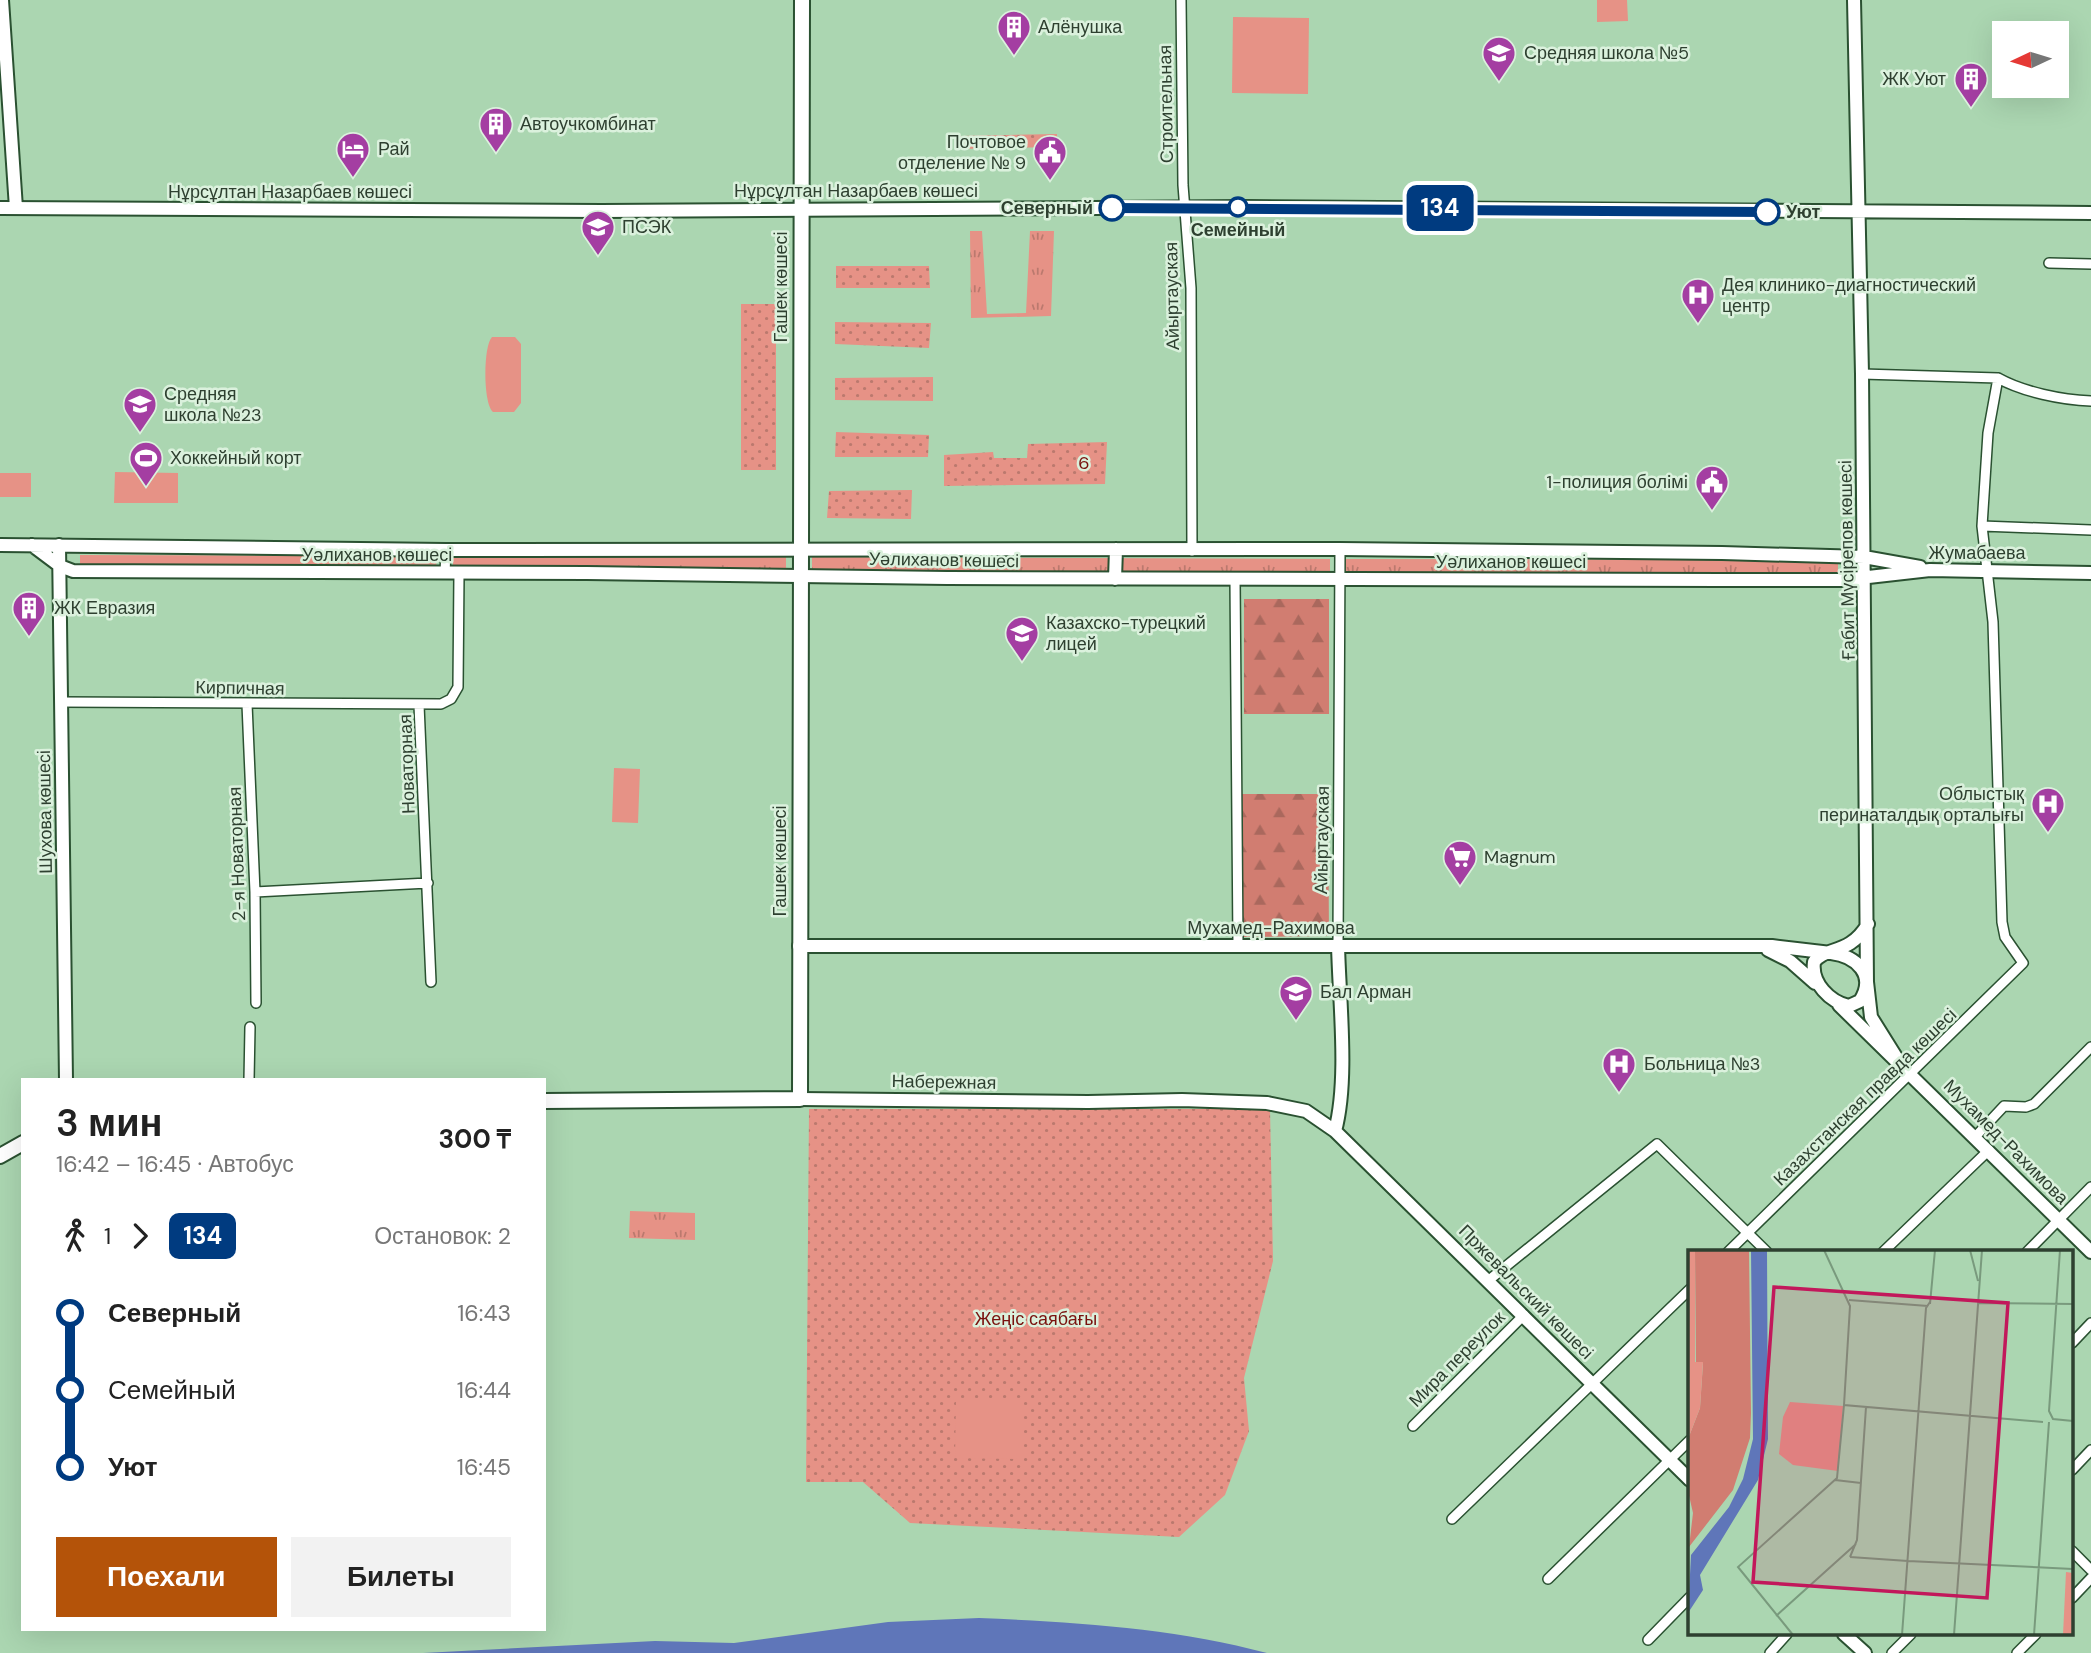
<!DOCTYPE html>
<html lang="ru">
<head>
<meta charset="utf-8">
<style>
	:root { --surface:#fff; --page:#f2f2f2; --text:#222; --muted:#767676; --accent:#b45309 }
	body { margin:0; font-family:"DM Sans",sans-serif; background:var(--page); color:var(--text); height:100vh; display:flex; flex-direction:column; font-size:26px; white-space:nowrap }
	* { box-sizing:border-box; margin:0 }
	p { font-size:23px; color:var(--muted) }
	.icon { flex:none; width:38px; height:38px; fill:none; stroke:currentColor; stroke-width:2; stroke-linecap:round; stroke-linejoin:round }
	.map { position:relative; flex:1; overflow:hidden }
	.sheet { position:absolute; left:21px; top:1078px; width:525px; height:553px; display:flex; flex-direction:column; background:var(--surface); border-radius:0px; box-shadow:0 7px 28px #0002 }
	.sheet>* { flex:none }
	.badge { padding:0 14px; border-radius:10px; font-size:24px; line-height:46px }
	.needle { width:46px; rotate:266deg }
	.buttons { position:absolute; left:1992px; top:21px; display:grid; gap:14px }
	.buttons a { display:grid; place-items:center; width:77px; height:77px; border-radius:0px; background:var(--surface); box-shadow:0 7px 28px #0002; font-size:35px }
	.map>.badge { position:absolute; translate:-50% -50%; box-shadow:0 0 0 4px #fff }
	.legs { display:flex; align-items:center; gap:10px; height:77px; padding:0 35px; font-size:23px }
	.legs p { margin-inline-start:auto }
	.headline { display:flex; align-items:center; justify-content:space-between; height:119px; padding:0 35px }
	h1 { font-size:38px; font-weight:600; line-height:52px }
	.action { display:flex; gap:14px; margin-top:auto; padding:14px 35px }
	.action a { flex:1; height:80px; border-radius:0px; background:var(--accent); color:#fff; font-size:28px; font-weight:600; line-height:80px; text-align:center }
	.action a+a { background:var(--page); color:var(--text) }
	ul { padding:0 35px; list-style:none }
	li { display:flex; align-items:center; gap:24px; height:77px; font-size:26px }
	li i { display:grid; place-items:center; width:10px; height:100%; margin:0 9px; background:currentColor }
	li i::after { content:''; width:18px; height:18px; margin:-9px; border:5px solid; border-radius:50%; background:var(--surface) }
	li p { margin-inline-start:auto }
	li:first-child i { background:linear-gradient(#0000 50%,currentColor 0) }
	li:last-child i { background:linear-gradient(currentColor 50%,#0000 0) }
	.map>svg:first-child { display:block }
	.grass { fill:url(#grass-tufts) }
	.forest { fill:url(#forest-firs) }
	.park { fill:url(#park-dots) }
	.pitch { fill:#e69286 }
	.water { fill:#5f76b9 }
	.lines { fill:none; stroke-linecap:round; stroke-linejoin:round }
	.street-casing { stroke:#2a5131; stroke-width:12 }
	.secondary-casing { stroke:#2a5131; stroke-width:16 }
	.primary-casing { stroke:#2a5131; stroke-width:18 }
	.street { stroke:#fff; stroke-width:9 }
	.secondary { stroke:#fff; stroke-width:12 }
	.primary { stroke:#fff; stroke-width:14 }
	.line-1-casing { stroke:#fff; stroke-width:16 }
	.line-1 { stroke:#003b80; stroke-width:10 }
	.stop-1-dot { fill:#fff; stroke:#003b80; stroke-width:3.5 }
	.labels { text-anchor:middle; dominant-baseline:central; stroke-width:5; stroke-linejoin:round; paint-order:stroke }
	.poi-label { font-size:18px; fill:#2e4030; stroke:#dbf1dd; text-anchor:start }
	.street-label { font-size:18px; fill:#2e4030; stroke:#dbf1dd }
	.stop-label { font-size:18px; font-weight:bold; fill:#2e4030; stroke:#dbf1dd; text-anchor:end }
	.park-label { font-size:18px; fill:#79130f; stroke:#dbf1dd }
	.inset-road { fill:none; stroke:#799a7d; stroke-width:2 }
	.view { fill:#c2185b; fill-opacity:0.15; stroke:#c2185b; stroke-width:3.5 }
	.inset-edge { fill:none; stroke:#2e4030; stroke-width:3.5 }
</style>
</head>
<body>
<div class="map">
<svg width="2091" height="1653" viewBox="0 0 2091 1653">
	<defs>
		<pattern id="grass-tufts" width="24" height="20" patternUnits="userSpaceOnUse" patternTransform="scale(1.75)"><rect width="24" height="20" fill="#e69286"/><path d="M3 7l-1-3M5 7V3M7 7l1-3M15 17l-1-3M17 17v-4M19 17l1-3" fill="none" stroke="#bb796e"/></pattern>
		<pattern id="forest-firs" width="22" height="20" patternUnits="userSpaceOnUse" patternTransform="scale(1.75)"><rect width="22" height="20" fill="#d17d71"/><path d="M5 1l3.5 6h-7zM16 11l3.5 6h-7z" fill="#aa685d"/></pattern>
		<pattern id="park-dots" width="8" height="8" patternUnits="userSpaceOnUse" patternTransform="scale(1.75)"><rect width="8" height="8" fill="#e69286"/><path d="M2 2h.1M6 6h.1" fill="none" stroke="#bb796e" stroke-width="1.8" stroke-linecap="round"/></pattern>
	</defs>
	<rect width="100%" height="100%" fill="#abd6b1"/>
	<path class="grass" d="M970,231H982L987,314L1026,313L1030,231H1054L1051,316L971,318Z
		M80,555L437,556L436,567L80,564Z
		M453,556H786V568H453Z
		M812,557L1330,559V573L812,572Z
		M1345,559L1838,560V575L1345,573Z
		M630,1211L695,1213V1240L629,1238Z"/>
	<path class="forest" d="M1244,599H1329V714H1244Z
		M1242,794H1328L1329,936L1243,937Z"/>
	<path class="park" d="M1057,134V147L960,149V136Z
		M836,266H929L930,288H836Z
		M741,304H776V470H741Z
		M835,322L931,323L929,348L835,344Z
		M933,377V401L835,400V378Z
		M836,432L929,435L928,457H835Z
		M1107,442L1105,484L944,486V455L993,452L994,458H1027L1028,444Z
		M912,490L911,519L827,518L829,491Z
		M809,1109H1270L1273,1261L1244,1378L1249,1431L1225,1495L1179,1537L910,1523L863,1482H806Z"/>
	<path class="pitch" d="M1597,0H1627L1628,21L1597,22Z
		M1233,17L1309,18L1308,94L1232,93Z
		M492,337H515L521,344V403L514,412H493C483,404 483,346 492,337Z
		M115,472L178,473V503H114Z
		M0,473H31V497H0Z
		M614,768L640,769L638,823L612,822Z
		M956,1401H1023V1459L955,1458Z"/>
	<path class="water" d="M979,1618C1075,1622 1174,1628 1267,1653H423L655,1641L734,1643L888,1622Z"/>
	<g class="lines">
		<defs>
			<path id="street" d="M1181,0L1183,185L1191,288L1192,551
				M2049,263L2091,264
				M1862,374L1998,378C2023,392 2062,400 2091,401
				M1982,526L2091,530
				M445,573L446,550
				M1235,579L1238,945
				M61,702L441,704L451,699L458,687L459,573
				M247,704L255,892L256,1003
				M419,705L431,982
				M255,892L428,883
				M1338,944L1340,549
				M249,1080L250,1027
				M1975,1137L2004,1106L2026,1107L2034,1104L2091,1047
				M1728,1252L2023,963L2005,937L2002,922L1993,622L1982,526L1988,433L1998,378
				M1883,1252L1989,1150
				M2027,1252L2091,1187
				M1489,1280L1657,1144L1767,1252
				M2072,1343L2091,1323
				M1413,1426L1524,1315
				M2072,1470L2091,1450
				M1452,1519L1690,1289
				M2072,1551L2091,1570
				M1548,1579L1690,1440
				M2072,1598L2091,1578
				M1648,1640L1690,1597
				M1770,1653L1787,1634
				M1892,1653L1911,1634
				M2017,1653L2036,1634"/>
			<path id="secondary" d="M2,0L16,208
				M1854,0L1862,374L1867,982L1871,1017L1896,1057
				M0,208L602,211L1247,207L2091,213
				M0,545L446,550L1340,549L1722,553L1864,557L1920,567
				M32,545L60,566L73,571L587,573L947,578L1721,580H1842L1930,570L2091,573
				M59,545L66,1080
				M1115,579L1116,549
				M799,946H1772L1831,953C1856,956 1877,975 1860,1001L1849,1006C1830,1002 1811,983 1814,962C1825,946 1849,956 1868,924
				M1768,950L1790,961L1815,983
				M1839,1005L2091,1252
				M800,1099L1088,1102L1182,1100L1267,1103L1306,1111L1335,1131L1690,1480
				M1335,1131C1349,1079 1339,999 1338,944
				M1844,1634L1865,1653"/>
			<path id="primary" d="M544,1101L800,1099L802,0
				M0,1156L23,1143"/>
		</defs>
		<use href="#street" class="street-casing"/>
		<use href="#secondary" class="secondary-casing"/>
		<use href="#primary" class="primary-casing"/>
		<use href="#street" class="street"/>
		<use href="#secondary" class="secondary"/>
		<use href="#primary" class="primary"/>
	</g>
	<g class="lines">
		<defs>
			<path id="line-1" d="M1112,208L1767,212"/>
		</defs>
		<use href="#line-1" class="line-1-casing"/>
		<use href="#line-1" class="line-1"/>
	</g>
	<defs>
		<symbol id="building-pin" viewBox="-11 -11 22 30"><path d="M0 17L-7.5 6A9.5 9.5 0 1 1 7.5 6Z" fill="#a43ea2" stroke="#dbf1dd"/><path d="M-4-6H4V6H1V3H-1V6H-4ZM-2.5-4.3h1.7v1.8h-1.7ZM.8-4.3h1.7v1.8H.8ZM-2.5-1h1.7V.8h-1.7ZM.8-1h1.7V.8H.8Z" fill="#fff"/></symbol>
		<symbol id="school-pin" viewBox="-11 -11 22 30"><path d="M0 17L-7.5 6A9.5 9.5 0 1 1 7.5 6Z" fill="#a43ea2" stroke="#dbf1dd"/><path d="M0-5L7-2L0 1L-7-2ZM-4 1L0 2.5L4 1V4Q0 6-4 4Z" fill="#fff"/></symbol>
		<symbol id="hotel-pin" viewBox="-11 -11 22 30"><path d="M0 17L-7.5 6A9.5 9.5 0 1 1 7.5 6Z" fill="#a43ea2" stroke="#dbf1dd"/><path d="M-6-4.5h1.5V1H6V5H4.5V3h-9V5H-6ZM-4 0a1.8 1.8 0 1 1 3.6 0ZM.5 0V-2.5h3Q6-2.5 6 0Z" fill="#fff"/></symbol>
		<symbol id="civic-pin" viewBox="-11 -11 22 30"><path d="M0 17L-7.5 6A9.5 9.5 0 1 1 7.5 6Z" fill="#a43ea2" stroke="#dbf1dd"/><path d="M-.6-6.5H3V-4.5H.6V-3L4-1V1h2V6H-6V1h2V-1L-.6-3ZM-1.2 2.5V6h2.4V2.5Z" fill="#fff"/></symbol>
		<symbol id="university-pin" viewBox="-11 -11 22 30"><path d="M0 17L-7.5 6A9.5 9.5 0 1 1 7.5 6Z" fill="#a43ea2" stroke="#dbf1dd"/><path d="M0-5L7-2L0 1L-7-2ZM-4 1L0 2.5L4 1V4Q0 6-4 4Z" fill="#fff"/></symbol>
		<symbol id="hospital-pin" viewBox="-11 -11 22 30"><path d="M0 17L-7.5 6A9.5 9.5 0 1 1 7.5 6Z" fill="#a43ea2" stroke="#dbf1dd"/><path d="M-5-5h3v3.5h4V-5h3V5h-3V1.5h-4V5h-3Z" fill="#fff"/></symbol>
		<symbol id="stadium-pin" viewBox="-11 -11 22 30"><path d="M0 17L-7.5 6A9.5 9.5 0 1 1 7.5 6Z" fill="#a43ea2" stroke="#dbf1dd"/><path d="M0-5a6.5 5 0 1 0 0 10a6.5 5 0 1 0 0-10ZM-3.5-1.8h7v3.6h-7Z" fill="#fff"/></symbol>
		<symbol id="supermarket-pin" viewBox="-11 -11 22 30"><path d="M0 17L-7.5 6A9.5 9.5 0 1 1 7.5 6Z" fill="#a43ea2" stroke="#dbf1dd"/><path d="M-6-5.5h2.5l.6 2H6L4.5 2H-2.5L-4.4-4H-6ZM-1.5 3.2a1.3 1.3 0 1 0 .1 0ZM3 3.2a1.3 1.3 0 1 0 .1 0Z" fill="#fff"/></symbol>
	</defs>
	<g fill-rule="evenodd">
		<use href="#building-pin" x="995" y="8" width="38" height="52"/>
		<use href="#school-pin" x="1480" y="34" width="38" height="52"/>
		<use href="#building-pin" x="1952" y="60" width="38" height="52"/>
		<use href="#building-pin" x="477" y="105" width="38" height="52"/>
		<use href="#hotel-pin" x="334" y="130" width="38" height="52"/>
		<use href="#civic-pin" x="1031" y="133" width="38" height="52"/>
		<use href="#university-pin" x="579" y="208" width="38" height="52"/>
		<use href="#hospital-pin" x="1679" y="276" width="38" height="52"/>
		<use href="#school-pin" x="121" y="385" width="38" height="52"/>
		<use href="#stadium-pin" x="127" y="439" width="38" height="52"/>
		<use href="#civic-pin" x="1693" y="463" width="38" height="52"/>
		<use href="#building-pin" x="10" y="589" width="38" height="52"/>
		<use href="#school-pin" x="1003" y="614" width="38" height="52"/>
		<use href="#hospital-pin" x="2029" y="785" width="38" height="52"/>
		<use href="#supermarket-pin" x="1441" y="838" width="38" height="52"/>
		<use href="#school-pin" x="1277" y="973" width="38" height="52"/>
		<use href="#hospital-pin" x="1600" y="1045" width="38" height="52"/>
	</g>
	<g class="stop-1-dot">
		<circle cx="1238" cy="207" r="9"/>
		<circle cx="1112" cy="208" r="12"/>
		<circle cx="1767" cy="212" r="12"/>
	</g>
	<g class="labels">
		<g class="poi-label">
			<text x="1038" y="27">Алёнушка</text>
			<text x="1524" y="53">Средняя школа №5</text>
			<text x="1946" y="79" text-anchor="end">ЖК Уют</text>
			<text x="520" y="124">Автоучкомбинат</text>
			<text x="1026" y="142" text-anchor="end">Почтовое<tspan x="1026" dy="21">отделение № 9</tspan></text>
			<text x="378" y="149">Рай</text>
			<text x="622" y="227">ПСЭК</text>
			<text x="1722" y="285">Дея клинико-диагностический<tspan x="1722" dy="21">центр</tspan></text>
			<text x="164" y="394">Средняя<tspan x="164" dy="21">школа №23</tspan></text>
			<text x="170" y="458">Хоккейный корт</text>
			<text x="1688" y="482" text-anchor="end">1-полиция болiмi</text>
			<text x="54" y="608">ЖК Евразия</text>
			<text x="1046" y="623">Казахско-турецкий<tspan x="1046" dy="21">лицей</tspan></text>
			<text x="2024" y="794" text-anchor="end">Облыстық<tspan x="2024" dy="21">перинаталдық орталығы</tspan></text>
			<text x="1484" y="857">Magnum</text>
			<text x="1320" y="992">Бал Арман</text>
			<text x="1644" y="1064">Больница №3</text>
		</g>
		<g class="street-label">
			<text transform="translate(1166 104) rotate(-91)">Строительная</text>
			<text x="856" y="191">Нұрсұлтан Назарбаев көшесі</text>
			<text x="290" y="192">Нұрсұлтан Назарбаев көшесі</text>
			<text transform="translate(781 287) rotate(-90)">Гашек көшесі</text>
			<text transform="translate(1172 296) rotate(-91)">Айыртауская</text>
			<text x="1977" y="553">Жумабаева</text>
			<text x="377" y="555">Уәлиханов көшесі</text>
			<text transform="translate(944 560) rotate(1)">Уәлиханов көшесі</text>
			<text transform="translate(1847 560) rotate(-91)">Ғабит Мүсірепов көшесі</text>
			<text x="1511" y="562">Уәлиханов көшесі</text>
			<text transform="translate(240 688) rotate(1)">Кирпичная</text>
			<text transform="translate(407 764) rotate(-92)">Новаторная</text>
			<text transform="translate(45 812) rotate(-91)">Шухова көшесі</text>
			<text transform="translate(1322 840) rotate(-89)">Айыртауская</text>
			<text transform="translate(237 854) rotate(-92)">2-я Новаторная</text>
			<text transform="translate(780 861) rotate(-90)">Гашек көшесі</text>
			<text x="1271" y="928">Мухамед-Рахимова</text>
			<text transform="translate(944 1082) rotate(1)">Набережная</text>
			<text transform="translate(1865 1097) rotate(-44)">Казахстанская правда көшесі</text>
			<text transform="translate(2006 1142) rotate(45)">Мухамед-Рахимова</text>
			<text transform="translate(1526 1292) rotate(45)">Пржевальский көшесі</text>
			<text transform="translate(1457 1359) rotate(-45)">Мира переулок</text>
		</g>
		<g class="stop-label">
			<text x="1093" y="208">Северный</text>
			<text x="1786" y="212" text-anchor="start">Уют</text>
			<text x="1238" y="230" text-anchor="middle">Семейный</text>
		</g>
		<g class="park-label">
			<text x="1084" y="463">6</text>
			<text x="1036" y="1319">Жеңіс саябағы</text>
		</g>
	</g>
	<g transform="translate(1688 1250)">
		<rect width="385" height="385" fill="#abd6b1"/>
		<path d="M7,0H61L63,163L62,188L45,240L1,297L5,263L0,241V189L12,158L15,113H8Z" fill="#d17d71"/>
		<path d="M378,322L385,323V385H375Z" fill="#e69286"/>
		<path d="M0,0H7V112H15L12,158L0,189ZM102,152L155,156L150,221L105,215L91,204L95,167Z" fill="#e69286"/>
		<path d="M63,0L79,1L80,189L70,230L12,325L15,340L0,363L3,305L41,257L55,229L65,189Z" fill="#5f76b9"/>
		<path class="inset-road" d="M136,0L162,56L156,155L355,172M282,0L290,31M372,0L361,161L365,169L385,171M161,50L240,56M290,53L385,54M242,54L247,0M147,230L173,233M162,307L169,290L178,157M162,307L220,311M220,311L385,319M88,366L168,294M105,385L50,317L149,228L156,155M214,385L238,58L242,52M266,385L294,0M346,385L361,172"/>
		<path class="view" d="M86,37L320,53L299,348L65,332Z"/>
		<rect width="385" height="385" class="inset-edge"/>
	</g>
</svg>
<div class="buttons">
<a><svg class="needle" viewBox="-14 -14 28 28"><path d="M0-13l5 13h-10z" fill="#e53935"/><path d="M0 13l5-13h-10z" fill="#767676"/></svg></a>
</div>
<b class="badge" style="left:1440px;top:208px;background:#003b80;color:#fff">134</b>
<section class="sheet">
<div class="headline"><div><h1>3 мин</h1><p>16:42 – 16:45 · Автобус</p></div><b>300 ₸</b></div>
<div class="legs"><svg class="icon" aria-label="walk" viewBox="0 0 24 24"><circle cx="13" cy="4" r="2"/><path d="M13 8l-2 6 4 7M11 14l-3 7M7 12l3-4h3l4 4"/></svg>1<svg class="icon" aria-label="forward" viewBox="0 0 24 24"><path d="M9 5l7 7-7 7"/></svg><b class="badge" style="background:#003b80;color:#fff">134</b><p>Остановок: 2</p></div>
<ul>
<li><i style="color:#003b80"></i><b>Северный</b><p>16:43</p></li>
<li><i style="color:#003b80"></i><span>Семейный</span><p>16:44</p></li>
<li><i style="color:#003b80"></i><b>Уют</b><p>16:45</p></li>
</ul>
<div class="action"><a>Поехали</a><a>Билеты</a></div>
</section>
</div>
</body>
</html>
